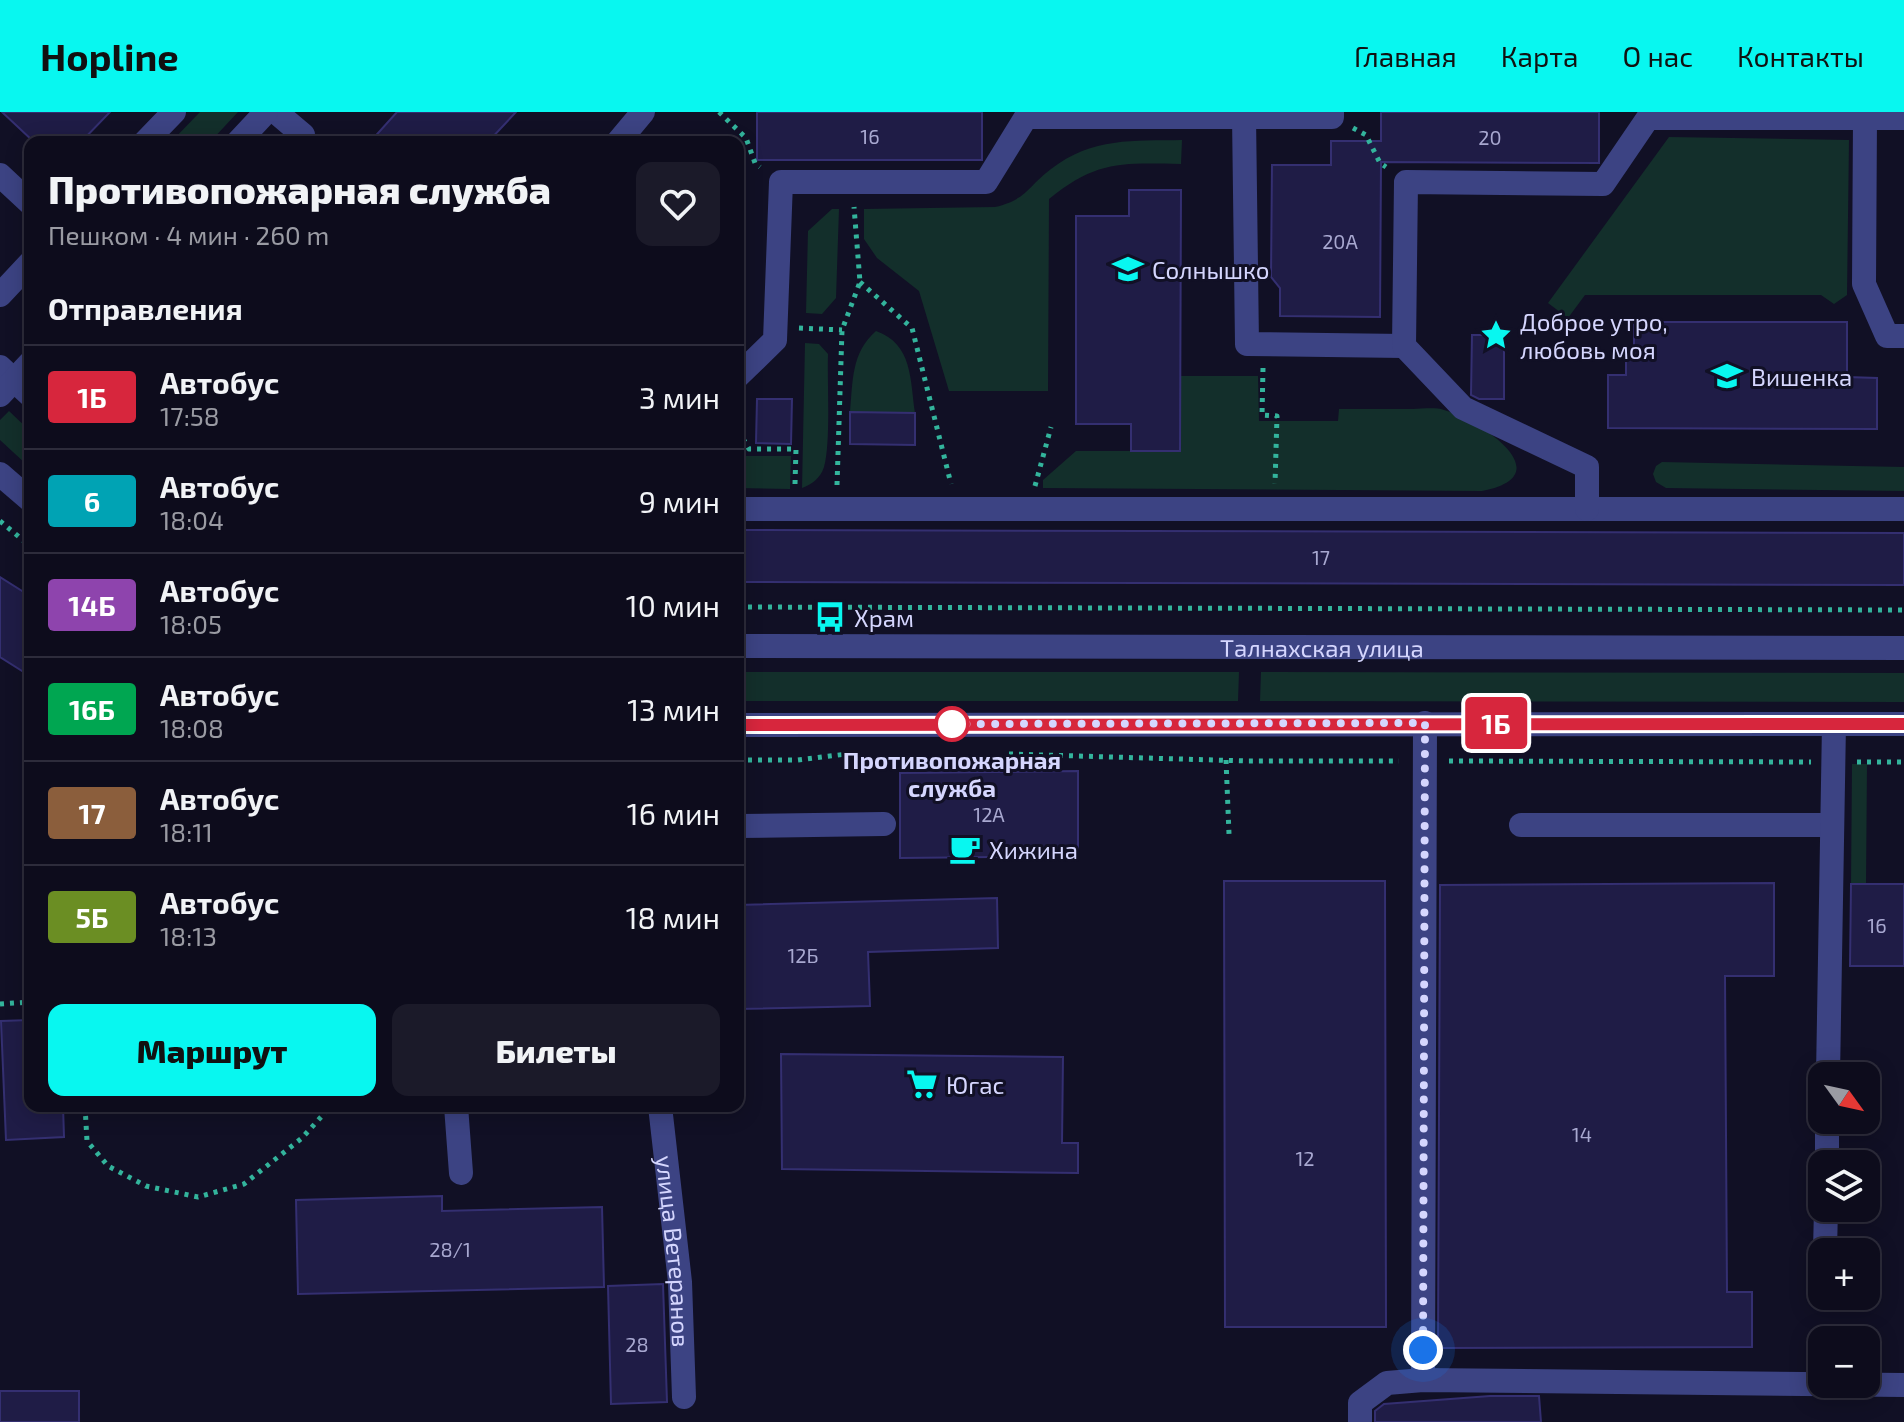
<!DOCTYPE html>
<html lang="ru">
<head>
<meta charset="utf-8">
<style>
	:root { --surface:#0d0c1c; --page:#1b1a29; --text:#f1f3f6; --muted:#9a9ba3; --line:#2d2c3b; --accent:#08f7f0 }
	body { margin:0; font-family:"Exo 2",sans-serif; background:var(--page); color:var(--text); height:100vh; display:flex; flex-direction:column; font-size:30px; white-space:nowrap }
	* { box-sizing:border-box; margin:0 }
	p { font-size:26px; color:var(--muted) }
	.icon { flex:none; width:44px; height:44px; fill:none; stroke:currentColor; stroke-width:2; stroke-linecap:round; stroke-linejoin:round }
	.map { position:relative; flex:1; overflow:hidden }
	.panel { position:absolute; left:24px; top:24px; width:720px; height:976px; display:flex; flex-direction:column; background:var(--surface); border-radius:16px; box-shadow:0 4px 20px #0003,0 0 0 2px var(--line) }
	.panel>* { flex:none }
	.badge { padding:0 16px; border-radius:6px; font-size:28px; line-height:52px }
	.needle { width:52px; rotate:123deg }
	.tools { position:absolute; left:1808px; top:950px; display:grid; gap:16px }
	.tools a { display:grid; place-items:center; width:72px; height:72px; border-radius:16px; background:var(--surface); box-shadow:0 4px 20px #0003,0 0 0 2px var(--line); font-size:40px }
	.you { position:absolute; width:40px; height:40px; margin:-20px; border:6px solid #fff; border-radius:50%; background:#1a73e8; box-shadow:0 0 0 12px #1a73e833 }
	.map>.badge { position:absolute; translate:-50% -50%; box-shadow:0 0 0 4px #fff }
	h2 { padding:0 24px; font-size:30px; line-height:72px }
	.round { display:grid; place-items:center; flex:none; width:84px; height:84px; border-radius:16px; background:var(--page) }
	.headline { display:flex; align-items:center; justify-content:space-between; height:136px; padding:0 24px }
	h1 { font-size:38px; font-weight:800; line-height:60px }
	.action { display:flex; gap:16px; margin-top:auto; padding:16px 24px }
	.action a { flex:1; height:92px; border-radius:16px; background:var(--accent); color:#111; font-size:32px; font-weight:800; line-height:92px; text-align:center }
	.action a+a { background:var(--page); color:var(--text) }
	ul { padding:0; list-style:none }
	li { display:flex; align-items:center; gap:24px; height:104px; padding:0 24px; border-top:2px solid var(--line) }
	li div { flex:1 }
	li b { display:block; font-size:30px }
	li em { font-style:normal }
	li .badge { min-width:88px; font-weight:700; text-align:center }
	header { display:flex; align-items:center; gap:48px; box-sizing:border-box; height:112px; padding:0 40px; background:var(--accent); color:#111 }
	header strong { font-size:38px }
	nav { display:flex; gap:44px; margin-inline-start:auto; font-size:28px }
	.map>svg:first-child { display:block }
	.green { fill:#132f2b }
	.building { fill:#1f1c46; stroke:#342f71; stroke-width:2 }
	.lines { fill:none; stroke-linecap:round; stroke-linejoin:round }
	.path { stroke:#33b49c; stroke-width:5; stroke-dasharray:4 6; stroke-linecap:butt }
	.minor { stroke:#3c4383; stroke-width:24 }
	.line-casing { stroke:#fff; stroke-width:18 }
	.line { stroke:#d7263d; stroke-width:12 }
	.walk { stroke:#d5d6fe; stroke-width:8; stroke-dasharray:0 14.4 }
	.stop-dot { fill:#fff; stroke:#d7263d; stroke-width:4 }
	.labels { text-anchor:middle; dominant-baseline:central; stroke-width:6; stroke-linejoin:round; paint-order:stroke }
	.number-label { font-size:20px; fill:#a8a8d0 }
	.poi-label { font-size:24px; fill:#d5d6fe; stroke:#111025; text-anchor:start }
	.street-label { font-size:24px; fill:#d5d6fe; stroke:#111025 }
	.stop-label { font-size:24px; font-weight:bold; fill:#d5d6fe; stroke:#111025 }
</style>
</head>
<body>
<header>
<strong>Hopline</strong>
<nav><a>Главная</a><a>Карта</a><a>О нас</a><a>Контакты</a></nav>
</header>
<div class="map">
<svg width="1904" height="1310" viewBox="0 0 1904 1310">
	<rect width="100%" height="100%" fill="#111025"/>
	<path class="green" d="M200,0H238L210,30H171Z
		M1669,25L1849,28L1847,183L1834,192L1821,183H1585L1568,206L1548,191Z
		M1182,28L1181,52C1122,51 1097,48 1049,87L1048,279H949L919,179L877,146L864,127V97L995,95C1028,87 1027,75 1051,57C1093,25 1133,29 1182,28Z
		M832,97H839L836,186L822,202L806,201L808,119Z
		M876,219C913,232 910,268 915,301L850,300C853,269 851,241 876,219Z
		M805,231L819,232L828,242C827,271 831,329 824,355C820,367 812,372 802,376Z
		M1180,264H1258L1259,309H1338L1339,297C1363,297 1388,297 1413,297C1422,297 1435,295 1444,298C1479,308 1564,363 1482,379L1043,376V368L1076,339H1180Z
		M9,299L30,319V348L26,352L0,328V308Z
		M738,344H791L790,377L738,376Z
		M1662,350L1904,355V379L1666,376L1656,370L1653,362L1656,354Z
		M738,560H1239L1238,589H738Z
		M1261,560L1904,561V590L1260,589Z
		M1852,652H1867L1866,772H1851Z"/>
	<path class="building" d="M2,0H110L81,30H34Z
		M397,0H516L488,30H370Z
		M757,0H982V48H757Z
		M1381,0H1599V51L1381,50L1380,205L1280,204V176L1271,165L1272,53H1331V29H1381Z
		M1129,78H1181L1180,339H1131V312H1076V104H1129Z
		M1634,210H1847V265L1877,266V317L1608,316V263H1626V240H1634Z
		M1472,223H1504V287H1479L1471,283Z
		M757,287H792L791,332L756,331Z
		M850,300L915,301V333L850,332Z
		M738,418L1904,421V473L738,470Z
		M0,465L30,484V564L0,545Z
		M1078,659V744L900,746V661Z
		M1224,769H1385L1386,1215H1225Z
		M1774,771V864H1725L1727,1180H1752V1235L1438,1236L1440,773Z
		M1851,772H1904V854H1850Z
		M997,786L998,836L868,840L870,894L738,897V793Z
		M30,908V994H63L64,1025L6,1028L1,909Z
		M781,942L1063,945L1062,1031H1078V1061L782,1057Z
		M442,1084V1099L602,1095L604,1175L298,1182L296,1088Z
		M663,1172L667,1290L611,1292L608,1174Z
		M0,1279H79V1310H0Z
		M1490,1284H1539L1541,1310H1375V1299L1384,1292Z"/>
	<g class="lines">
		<path class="path" d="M719,0L746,26L755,51L760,55
			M1353,16L1366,23L1380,51L1386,55
			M860,170L912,216L951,372
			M799,216L842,218
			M1263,256L1262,303L1277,304L1275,372
			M738,318L749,337H796L795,372
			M837,373L842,218L860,170L854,95
			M1035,374L1051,315
			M0,409L30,434
			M738,495L1904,498
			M1009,642L1248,649H1399
			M738,648H798L855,641
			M1226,648L1229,722
			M1449,649L1811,650
			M1857,650H1904
			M0,892L30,890
			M85,994L87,1029L108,1054L146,1074L198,1085L244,1072L302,1026L331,994"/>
		<g class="minor">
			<path d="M276,0L303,23"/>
			<path d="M1244,4L1247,232L1404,234"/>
			<path d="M1865,6L1864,172L1887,224H1904"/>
			<path d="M145,30L174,0"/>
			<path d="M238,30L266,0"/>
			<path d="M618,30L643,0"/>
			<path d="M0,63L30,91"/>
			<path d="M0,183L30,151"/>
			<path d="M0,255L30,283"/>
			<path d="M738,264L775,228L781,70H986L1026,5H1332V0"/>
			<path d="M0,283L30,251"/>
			<path d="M0,362L30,388"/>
			<path d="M738,397H1904"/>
			<path d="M1587,397V355L1463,296L1404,234L1406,70L1603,72L1648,6H1904"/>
			<path id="s1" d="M738,534L1904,536"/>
			<path d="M738,613L1904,612"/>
			<path d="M1521,713H1832"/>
			<path d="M738,714L884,712"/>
			<path d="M1828,964L1834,612"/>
			<path d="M456,994L461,1061"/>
			<path id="s2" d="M660,994L680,1170L684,1285"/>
			<path d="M1827,1052V1008"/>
			<path d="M1825,1139L1826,1096"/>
			<path d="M1423,1268L1425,611"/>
			<path d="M1360,1310V1291L1387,1271L1423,1268L1904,1273"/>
		</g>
	</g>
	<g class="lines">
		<defs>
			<path id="line" d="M738,613L1904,612"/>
		</defs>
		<use href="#line" class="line-casing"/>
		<use href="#line" class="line"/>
		<path class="walk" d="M952,612L1425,611L1423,1238"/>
	</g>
	<defs>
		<symbol id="school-bare" viewBox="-9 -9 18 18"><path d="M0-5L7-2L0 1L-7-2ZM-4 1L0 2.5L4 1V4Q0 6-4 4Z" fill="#08f7f0" stroke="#111025" stroke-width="2.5" paint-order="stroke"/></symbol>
		<symbol id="sight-bare" viewBox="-9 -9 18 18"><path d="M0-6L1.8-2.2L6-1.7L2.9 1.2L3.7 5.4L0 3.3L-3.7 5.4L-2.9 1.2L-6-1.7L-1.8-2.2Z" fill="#08f7f0" stroke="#111025" stroke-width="2.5" paint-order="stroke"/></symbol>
		<symbol id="bus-bare" viewBox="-9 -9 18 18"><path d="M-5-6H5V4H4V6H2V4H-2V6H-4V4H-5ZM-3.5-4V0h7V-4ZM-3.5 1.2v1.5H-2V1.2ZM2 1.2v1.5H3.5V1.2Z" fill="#08f7f0" stroke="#111025" stroke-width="2.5" paint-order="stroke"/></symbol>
		<symbol id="cafe-bare" viewBox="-9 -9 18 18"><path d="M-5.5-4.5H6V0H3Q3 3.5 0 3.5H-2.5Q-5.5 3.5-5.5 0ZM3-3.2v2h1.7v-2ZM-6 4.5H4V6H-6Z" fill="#08f7f0" stroke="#111025" stroke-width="2.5" paint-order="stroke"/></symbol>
		<symbol id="supermarket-bare" viewBox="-9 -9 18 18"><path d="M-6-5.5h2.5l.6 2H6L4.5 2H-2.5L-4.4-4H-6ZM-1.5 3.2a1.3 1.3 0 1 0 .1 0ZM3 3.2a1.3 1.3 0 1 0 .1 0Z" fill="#08f7f0" stroke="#111025" stroke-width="2.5" paint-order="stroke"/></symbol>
	</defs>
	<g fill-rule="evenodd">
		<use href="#school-bare" x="1106" y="135" width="44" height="44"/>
		<use href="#sight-bare" x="1474" y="201" width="44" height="44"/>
		<use href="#school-bare" x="1705" y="242" width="44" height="44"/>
		<use href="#bus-bare" x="808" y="483" width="44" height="44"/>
		<use href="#cafe-bare" x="943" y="715" width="44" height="44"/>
		<use href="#supermarket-bare" x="900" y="950" width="44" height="44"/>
	</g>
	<circle class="stop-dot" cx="952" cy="612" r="16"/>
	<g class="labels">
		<g class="number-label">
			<text x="870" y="24">16</text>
			<text x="1490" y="25">20</text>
			<text x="1340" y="129">20А</text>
			<text x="1321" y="445">17</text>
			<text x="989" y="702">12А</text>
			<text x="1877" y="813">16</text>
			<text x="803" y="843">12Б</text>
			<text x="1582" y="1022">14</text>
			<text x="1305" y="1046">12</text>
			<text x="450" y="1137">28/1</text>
			<text x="637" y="1232">28</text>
		</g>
		<g class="poi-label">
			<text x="1152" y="157">Солнышко</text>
			<text x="1520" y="209">Доброе утро,<tspan x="1520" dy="28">любовь моя</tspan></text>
			<text x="1751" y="264">Вишенка</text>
			<text x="854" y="505">Храм</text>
			<text x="989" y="737">Хижина</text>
			<text x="946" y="972">Югас</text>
		</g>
		<g class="street-label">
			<text stroke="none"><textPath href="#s1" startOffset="584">Талнахская улица</textPath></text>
			<text stroke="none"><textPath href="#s2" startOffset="146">улица Ветеранов</textPath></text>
		</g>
		<g class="stop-label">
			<text x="952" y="647">Противопожарная<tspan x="952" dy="28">служба</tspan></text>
		</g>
	</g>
</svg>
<div class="tools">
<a><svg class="needle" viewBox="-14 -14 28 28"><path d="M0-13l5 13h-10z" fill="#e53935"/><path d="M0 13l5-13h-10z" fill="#9a9ba3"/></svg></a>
<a><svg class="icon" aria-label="layers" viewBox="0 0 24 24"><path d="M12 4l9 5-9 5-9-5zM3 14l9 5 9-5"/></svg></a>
<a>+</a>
<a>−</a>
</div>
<div class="you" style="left:1423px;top:1238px"></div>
<b class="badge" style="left:1496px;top:611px;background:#d7263d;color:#fff">1Б</b>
<section class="panel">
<div class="headline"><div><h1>Противопожарная служба</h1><p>Пешком · 4 мин · 260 m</p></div><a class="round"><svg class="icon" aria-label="heart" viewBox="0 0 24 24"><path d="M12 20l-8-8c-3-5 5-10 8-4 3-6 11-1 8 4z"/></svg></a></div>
<h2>Отправления</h2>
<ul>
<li><span class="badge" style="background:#d7263d;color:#fff">1Б</span><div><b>Автобус</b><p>17:58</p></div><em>3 мин</em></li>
<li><span class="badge" style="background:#00a3b4;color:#fff">6</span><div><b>Автобус</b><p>18:04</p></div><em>9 мин</em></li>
<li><span class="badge" style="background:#8e44ad;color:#fff">14Б</span><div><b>Автобус</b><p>18:05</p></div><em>10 мин</em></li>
<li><span class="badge" style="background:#00a651;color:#fff">16Б</span><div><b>Автобус</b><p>18:08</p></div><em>13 мин</em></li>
<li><span class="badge" style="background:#8b5e3c;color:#fff">17</span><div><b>Автобус</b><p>18:11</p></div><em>16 мин</em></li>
<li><span class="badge" style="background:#6b8e23;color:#fff">5Б</span><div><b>Автобус</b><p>18:13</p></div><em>18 мин</em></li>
</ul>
<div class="action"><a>Маршрут</a><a>Билеты</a></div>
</section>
</div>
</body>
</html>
